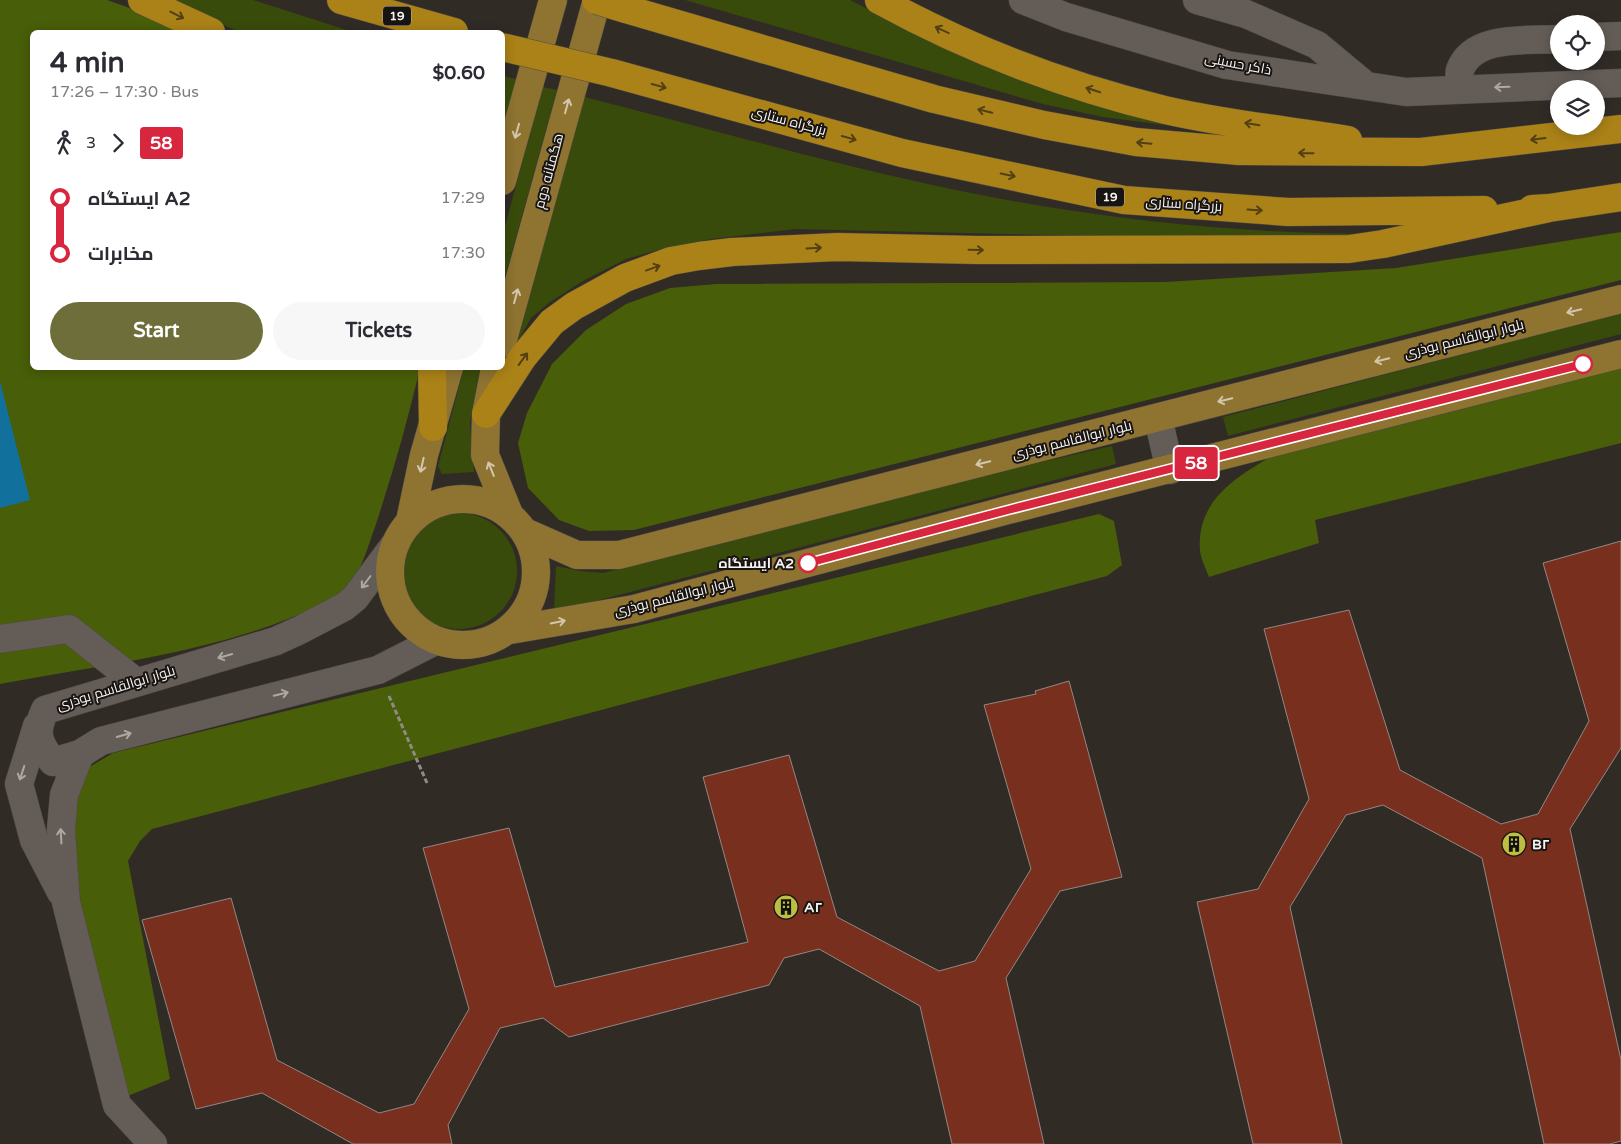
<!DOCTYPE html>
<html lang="en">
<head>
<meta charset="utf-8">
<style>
	:root { --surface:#fff; --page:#f7f7f7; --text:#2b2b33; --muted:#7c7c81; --accent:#6d6e3a }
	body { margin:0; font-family:"Varela Round",Cairo,sans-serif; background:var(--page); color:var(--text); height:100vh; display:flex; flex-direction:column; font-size:19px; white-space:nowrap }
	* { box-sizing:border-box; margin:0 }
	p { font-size:16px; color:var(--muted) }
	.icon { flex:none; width:28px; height:28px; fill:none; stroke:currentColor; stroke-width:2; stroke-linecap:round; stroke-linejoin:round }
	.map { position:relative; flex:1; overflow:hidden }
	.sheet { position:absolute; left:30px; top:30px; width:475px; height:340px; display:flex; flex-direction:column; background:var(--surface); border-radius:8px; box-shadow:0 2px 12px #0003 }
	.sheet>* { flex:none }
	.badge { padding:0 10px; border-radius:4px; font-size:18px; line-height:32px }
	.tools { position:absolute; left:1550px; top:15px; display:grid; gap:10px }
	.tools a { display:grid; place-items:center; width:55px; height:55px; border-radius:50%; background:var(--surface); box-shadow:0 2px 12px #0003; font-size:25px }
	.map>.badge { position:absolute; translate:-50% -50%; box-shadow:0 0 0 2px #fff }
	.legs { display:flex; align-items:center; gap:8px; height:55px; padding:0 20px; font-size:16px }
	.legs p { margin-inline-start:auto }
	.overview { display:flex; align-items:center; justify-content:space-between; height:85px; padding:0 20px }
	h1 { font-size:28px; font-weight:700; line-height:38px }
	.cta { display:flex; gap:10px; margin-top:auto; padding:10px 20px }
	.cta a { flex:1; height:58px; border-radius:30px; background:var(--accent); color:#fff; font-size:20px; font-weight:700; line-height:58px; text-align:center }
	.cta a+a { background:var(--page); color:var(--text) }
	ul { padding:0 20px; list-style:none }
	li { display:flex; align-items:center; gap:18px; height:55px; font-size:19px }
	li i { display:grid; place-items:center; width:8px; height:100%; margin:0 6px; background:currentColor }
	li i::after { content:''; width:12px; height:12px; margin:-6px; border:4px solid; border-radius:50%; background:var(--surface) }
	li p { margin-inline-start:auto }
	li:first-child i { background:linear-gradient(#0000 50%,currentColor 0) }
	li:last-child i { background:linear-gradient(currentColor 50%,#0000 0) }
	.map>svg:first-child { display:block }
	.green { fill:#394b0b }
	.forest { fill:#485e08 }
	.water { fill:#12709d }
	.building { fill:#782f1d; stroke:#918885 }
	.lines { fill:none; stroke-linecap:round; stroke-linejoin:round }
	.minor-casing { stroke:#4e4a45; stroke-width:29 }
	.major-casing { stroke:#4e4a45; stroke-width:29 }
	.highway-casing { stroke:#4e4a45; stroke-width:29 }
	.path { stroke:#908b87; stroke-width:3; stroke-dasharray:5 2.5; stroke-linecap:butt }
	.minor { stroke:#635c57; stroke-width:28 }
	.major { stroke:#8e7331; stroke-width:28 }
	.highway { stroke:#ab8217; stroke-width:28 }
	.highway-bridge-casing { stroke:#4e4a45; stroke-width:29; stroke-linecap:butt }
	.highway-bridge { stroke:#ab8217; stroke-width:28 }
	.oneway { stroke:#524014 }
	.oneway2 { stroke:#ada8a4 }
	.oneway3 { stroke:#d2c6ad }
	.line-1-casing { stroke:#fff; stroke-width:11 }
	.line-1 { stroke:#d7263d; stroke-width:8 }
	.stop-1-dot { fill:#fff; stroke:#d7263d; stroke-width:2.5 }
	.labels { text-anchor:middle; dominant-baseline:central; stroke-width:4; stroke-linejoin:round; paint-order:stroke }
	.shield { fill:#171412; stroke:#b4b0ad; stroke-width:1 }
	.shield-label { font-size:12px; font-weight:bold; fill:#f7f3f0 }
	.street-label { font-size:14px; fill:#f7f3f0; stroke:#171412 }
	.stop-label { font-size:14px; font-weight:bold; fill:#f7f3f0; stroke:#171412; text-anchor:end }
	.poi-label { font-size:14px; font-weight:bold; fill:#f7f3f0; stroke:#171412; text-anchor:start }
</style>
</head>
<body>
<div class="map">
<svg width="1621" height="1144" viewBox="0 0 1621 1144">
	<rect width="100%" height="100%" fill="#312b26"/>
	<path class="green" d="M171,0H253L353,32H239Z
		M685,0H850L889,20L1236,134L1103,117L1043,104Z
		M503,76L516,79L503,127L502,76Z
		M543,87L557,90L503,284V233Z
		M584,97C719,131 854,171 991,197C1119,221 1248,234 1378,234L1299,241L795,229L711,239L666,248L626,259L583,281L550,302L531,318L517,343Z
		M1621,313V334L1228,436L1223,417Z
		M464,368H480L470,422L474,472L442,474L438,466Z
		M1112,446L1116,464L554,612L556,566L580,571L603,573L938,486Z
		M401 571a58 58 0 1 1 116 0a58 58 0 1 1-116 0Z"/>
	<path class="forest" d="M0,0H107L127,7L182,32H32V368H420C408,420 393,472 376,524C368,546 362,570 347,589C342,596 329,600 321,604C229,651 102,665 0,684Z
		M1621,232V280L634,530L589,531L559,520L528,488L518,443L527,413L552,364L586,330L626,304L670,288L716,284L1165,282L1396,268Z
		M1621,365V443L1315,520L1319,543L1209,577C1206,569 1201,559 1200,551C1196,499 1238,476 1277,453Z
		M1099,514L1114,521L1122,565L1107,576L152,829L140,841L128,861L170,1079L125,1097L77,901L70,818L82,778L91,766L113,753Z"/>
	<path class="water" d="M0,381L30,500L0,508Z"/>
	<path class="building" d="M1621,541V748L1570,829L1621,1060V1141L1610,1144H1544L1482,858L1383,805L1346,815L1290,907L1342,1144H1253L1197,902L1258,889L1309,799L1264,629L1349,610L1400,770L1501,824L1538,814L1589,721L1543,563Z
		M1069,681L1122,877L1060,891L1006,978L1044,1144H952L920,1006L819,949L784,958L769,985L569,1037L543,1018L500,1028L448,1125L452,1144H353L262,1093L196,1109L142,920L231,898L277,1060L379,1113L414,1104L469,1009L423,848L509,828L555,987L748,942L703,777L789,755L837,917L939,971L975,961L1031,869L984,705L1036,694L1035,691Z"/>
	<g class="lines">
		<defs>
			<path id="minor" d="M1023,0L1066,17L1227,65L1406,92L1621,83
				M1197,0L1246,14L1317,45L1365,85
				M1596,37L1621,36
				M1461,89C1461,83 1458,75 1460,70C1473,34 1529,41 1559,39
				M1158,418L1170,470
				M396,543L355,598L344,607L300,630L276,641L45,710C34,734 38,742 53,762L80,754L101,741L378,670L435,641
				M0,639L69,629L136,682
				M37,726L19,784L34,840L61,892
				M80,754L64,795L61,830L66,902L117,1105L153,1144"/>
			<path id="major" d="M502,181L553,0
				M502,343L597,0
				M495,368L486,414L485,455L509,514
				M390 572a73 73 0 1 1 146 0a73 73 0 1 1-146 0Z
				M410,521L424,455L449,368
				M525,532L577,555H619L1621,299
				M510,630L634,609L1008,510L1621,354"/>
			<path id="highway" d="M142,0L211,32
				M341,0L454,32
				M879,0C968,49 1066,86 1165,110C1225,124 1287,130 1348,140
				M626,9L934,99L1044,125L1136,142L1239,151L1421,152L1621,129
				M612,73L902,153L1124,200L1288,212L1484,210
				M1532,209L1549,208L1621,197
				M432,368L433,427
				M486,414L523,357L552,322L574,306L625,278L671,261L699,256L732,252L838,247L977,250L1349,249L1383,244L1549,208"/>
		</defs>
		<use href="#minor" class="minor-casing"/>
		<use href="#major" class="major-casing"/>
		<use href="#highway" class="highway-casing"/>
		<path class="path" d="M389,696L427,783"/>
		<use href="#minor" class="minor"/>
		<use href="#major" class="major"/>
		<use href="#highway" class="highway"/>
		<defs>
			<path id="highway-bridge" d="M596,0L626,9
				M502,47L612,73"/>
		</defs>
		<use href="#highway-bridge" class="highway-bridge-casing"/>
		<use href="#highway-bridge" class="highway-bridge"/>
	</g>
	<defs><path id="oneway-shaft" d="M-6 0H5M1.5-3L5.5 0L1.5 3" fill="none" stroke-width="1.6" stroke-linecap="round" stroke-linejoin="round" transform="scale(1.25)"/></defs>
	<g class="oneway">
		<use href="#oneway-shaft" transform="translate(177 15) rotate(27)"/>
		<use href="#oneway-shaft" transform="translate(942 30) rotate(-155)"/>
		<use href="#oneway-shaft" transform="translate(659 86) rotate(15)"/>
		<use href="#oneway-shaft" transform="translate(1093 90) rotate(-162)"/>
		<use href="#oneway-shaft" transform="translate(985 111) rotate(-166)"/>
		<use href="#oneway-shaft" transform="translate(1252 124) rotate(-171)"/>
		<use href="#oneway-shaft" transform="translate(849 138) rotate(15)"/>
		<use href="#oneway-shaft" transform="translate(1538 139) rotate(173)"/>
		<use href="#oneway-shaft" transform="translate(1144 143) rotate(-175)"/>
		<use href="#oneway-shaft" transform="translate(1306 153) rotate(-179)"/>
		<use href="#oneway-shaft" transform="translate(1008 175) rotate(12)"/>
		<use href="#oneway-shaft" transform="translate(1255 210) rotate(4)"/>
		<use href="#oneway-shaft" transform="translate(814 248) rotate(-3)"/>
		<use href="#oneway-shaft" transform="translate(976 250) rotate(1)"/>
		<use href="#oneway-shaft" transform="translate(653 268) rotate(-20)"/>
		<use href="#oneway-shaft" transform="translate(523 359) rotate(-54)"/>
	</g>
	<g class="oneway2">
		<use href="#oneway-shaft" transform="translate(1502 87) rotate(178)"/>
		<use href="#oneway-shaft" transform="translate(366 582) rotate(127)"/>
		<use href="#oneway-shaft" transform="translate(225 656) rotate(164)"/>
		<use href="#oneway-shaft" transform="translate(281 694) rotate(-14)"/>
		<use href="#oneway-shaft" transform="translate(124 735) rotate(-16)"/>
		<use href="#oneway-shaft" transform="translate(22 773) rotate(108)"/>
		<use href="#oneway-shaft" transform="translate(61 836) rotate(-93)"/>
	</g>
	<g class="oneway3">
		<use href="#oneway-shaft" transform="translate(567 106) rotate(-75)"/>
		<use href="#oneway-shaft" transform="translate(517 131) rotate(106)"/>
		<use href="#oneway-shaft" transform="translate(516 296) rotate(-75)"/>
		<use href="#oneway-shaft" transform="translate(1574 311) rotate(166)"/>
		<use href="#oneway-shaft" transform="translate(1382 360) rotate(166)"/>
		<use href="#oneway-shaft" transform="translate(1225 400) rotate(166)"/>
		<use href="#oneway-shaft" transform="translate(983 463) rotate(166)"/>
		<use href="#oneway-shaft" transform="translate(422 465) rotate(103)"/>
		<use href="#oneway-shaft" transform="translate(491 469) rotate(-112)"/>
		<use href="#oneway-shaft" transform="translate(558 622) rotate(-11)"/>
	</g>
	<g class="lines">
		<defs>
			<path id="line-1" d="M808,563L1008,510L1583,364"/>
		</defs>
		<use href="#line-1" class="line-1-casing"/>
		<use href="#line-1" class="line-1"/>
	</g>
	<defs>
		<symbol id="building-disc" viewBox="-11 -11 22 22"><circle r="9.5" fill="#bebf42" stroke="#171412"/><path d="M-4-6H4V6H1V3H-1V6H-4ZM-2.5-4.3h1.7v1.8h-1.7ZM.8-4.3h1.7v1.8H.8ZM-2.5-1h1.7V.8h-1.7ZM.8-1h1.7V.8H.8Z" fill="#111"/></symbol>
	</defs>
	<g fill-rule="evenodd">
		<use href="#building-disc" x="1500" y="830" width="28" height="28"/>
		<use href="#building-disc" x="772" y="893" width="28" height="28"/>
	</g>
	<g class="stop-1-dot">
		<circle cx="1583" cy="364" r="9"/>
		<circle cx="808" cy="563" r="9"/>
	</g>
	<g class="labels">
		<g class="shield">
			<rect x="383" y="6.5" width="28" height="19" rx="4"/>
			<rect x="1096" y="187.5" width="28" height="19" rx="4"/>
		</g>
		<g class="shield-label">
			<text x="397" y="16">19</text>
			<text x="1110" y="197">19</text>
		</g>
		<g class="street-label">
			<text transform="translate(1238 64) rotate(11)">ذاکر حسینی</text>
			<text transform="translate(789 121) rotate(15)">بزرگراه ستاری</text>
			<text transform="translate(549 171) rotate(-75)">هگمتانه دوم</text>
			<text transform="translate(1184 204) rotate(4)">بزرگراه ستاری</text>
			<text transform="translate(1464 339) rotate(-14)">بلوار ابوالقاسم بوذری</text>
			<text transform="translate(1072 440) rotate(-14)">بلوار ابوالقاسم بوذری</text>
			<text transform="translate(674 597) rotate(-14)">بلوار ابوالقاسم بوذری</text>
			<text transform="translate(116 688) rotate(-17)">بلوار ابوالقاسم بوذری</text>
		</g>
		<g class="stop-label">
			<text x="794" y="563">ایستگاه A2</text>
		</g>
		<g class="poi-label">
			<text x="1532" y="844">B۲</text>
			<text x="804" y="907">A۲</text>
		</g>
	</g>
</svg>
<div class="tools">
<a><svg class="icon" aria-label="locate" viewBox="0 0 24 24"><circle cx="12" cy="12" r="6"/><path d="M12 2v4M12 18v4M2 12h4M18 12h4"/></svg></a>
<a><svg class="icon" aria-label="layers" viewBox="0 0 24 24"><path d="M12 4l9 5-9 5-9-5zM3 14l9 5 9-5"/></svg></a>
</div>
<b class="badge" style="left:1196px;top:463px;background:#d7263d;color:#fff">58</b>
<section class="sheet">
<div class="overview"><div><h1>4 min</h1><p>17:26 – 17:30 · Bus</p></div><b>$0.60</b></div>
<div class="legs"><svg class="icon" aria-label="walk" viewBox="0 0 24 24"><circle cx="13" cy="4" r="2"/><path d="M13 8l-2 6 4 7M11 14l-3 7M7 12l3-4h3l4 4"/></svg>3<svg class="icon" aria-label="forward" viewBox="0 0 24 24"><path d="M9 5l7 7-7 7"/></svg><b class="badge" style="background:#d7263d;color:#fff">58</b></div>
<ul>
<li><i style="color:#d7263d"></i><b>ایستگاه A2</b><p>17:29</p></li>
<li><i style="color:#d7263d"></i><b>مخابرات</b><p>17:30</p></li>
</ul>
<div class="cta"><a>Start</a><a>Tickets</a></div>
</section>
</div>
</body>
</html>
